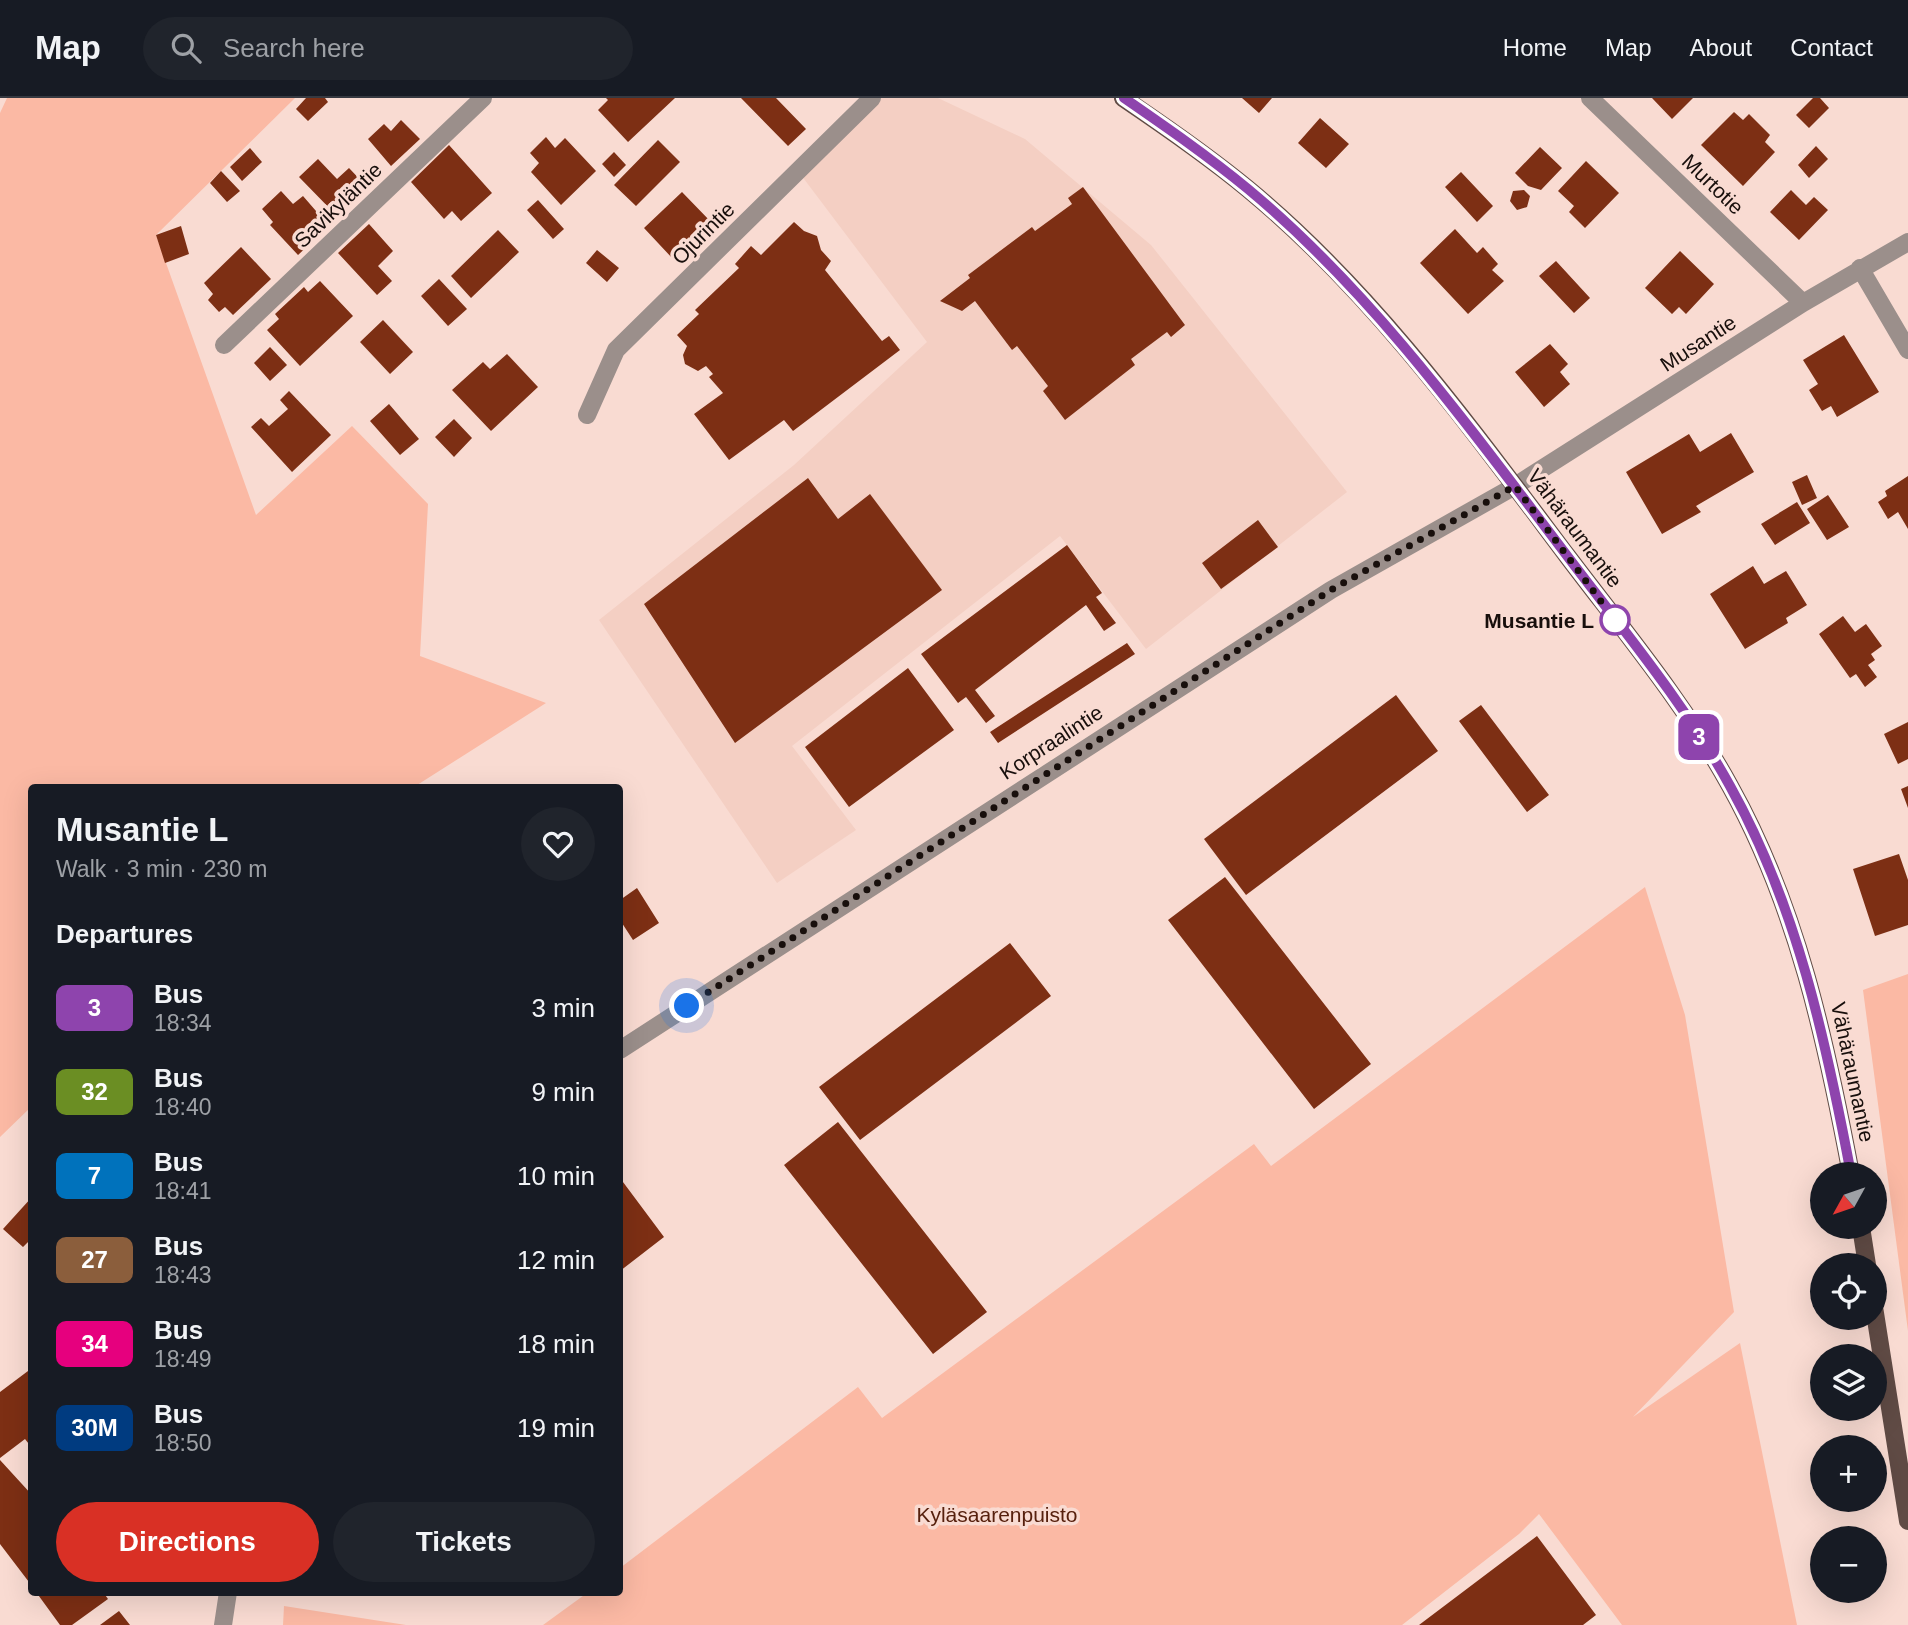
<!DOCTYPE html>
<html lang="en">
<head>
<meta charset="utf-8">
<style>
	:root { --surface:#171b24; --page:#20242c; --text:#f1f3f6; --muted:#9ea1a6; --line:#363941; --accent:#d93025 }
	body { margin:0; font-family:Helvetica,sans-serif; background:var(--page); color:var(--text); height:100vh; display:flex; flex-direction:column; font-size:26px; white-space:nowrap }
	* { box-sizing:border-box; margin:0 }
	p { font-size:23px; color:var(--muted) }
	.icon { flex:none; width:38px; height:38px; fill:none; stroke:currentColor; stroke-width:2; stroke-linecap:round; stroke-linejoin:round }
	.map { position:relative; flex:1; overflow:hidden }
	.drawer { position:absolute; left:28px; top:686px; width:595px; height:812px; display:flex; flex-direction:column; background:var(--surface); border-radius:7px; box-shadow:0 7px 28px #0002 }
	.drawer>* { flex:none }
	.badge { padding:0 14px; border-radius:10px; font-size:24px; line-height:46px }
	.needle { width:46px; rotate:230deg }
	.buttons { position:absolute; left:1810px; top:1064px; display:grid; gap:14px }
	.buttons a { display:grid; place-items:center; width:77px; height:77px; border-radius:50%; background:var(--surface); box-shadow:0 7px 28px #0002; font-size:35px }
	.you { position:absolute; width:35px; height:35px; margin:-18px; border:5px solid #fff; border-radius:50%; background:#1a73e8; box-shadow:0 0 0 10px #1a73e833 }
	.map>.badge { position:absolute; translate:-50% -50%; box-shadow:0 0 0 4px #fff }
	h2 { padding:0 28px; font-size:26px; line-height:63px }
	.round { display:grid; place-items:center; flex:none; width:74px; height:74px; border-radius:37px; background:var(--page) }
	.headline { display:flex; align-items:center; justify-content:space-between; height:119px; padding:0 28px }
	h1 { font-size:33px; font-weight:700; line-height:52px }
	.button { display:flex; gap:14px; margin-top:auto; padding:14px 28px }
	.button a { flex:1; height:80px; border-radius:42px; background:var(--accent); color:#fff; font-size:28px; font-weight:700; line-height:80px; text-align:center }
	.button a+a { background:var(--page); color:var(--text) }
	ul { padding:0; list-style:none }
	li { display:flex; align-items:center; gap:21px; height:84px; padding:0 28px }
	li div { flex:1 }
	li b { display:block; font-size:26px }
	li em { font-style:normal }
	li .badge { min-width:77px; font-weight:700; text-align:center }
	header { display:flex; align-items:center; gap:42px; box-sizing:border-box; height:98px; padding:0 35px; background:var(--surface); border-bottom:2px solid var(--line) }
	header strong { font-size:33px }
	nav { display:flex; gap:38px; margin-inline-start:auto; font-size:24px }
	.search { width:490px; height:63px; background:var(--page); display:flex; align-items:center; gap:18px; box-sizing:border-box; padding:0 24px; border-radius:38px; color:var(--muted); font-size:26px }
	.map>svg:first-child { display:block }
	.built { fill:#f4cfc3 }
	.green { fill:#fbb9a4 }
	.building { fill:#7d2f14 }
	.lines { fill:none; stroke-linecap:round; stroke-linejoin:round }
	.minor { stroke:#9b8f8b; stroke-width:18 }
	.major { stroke:#604b45; stroke-width:18 }
	.line-casing { stroke:#fff; stroke-width:16 }
	.line { stroke:#8e44ad; stroke-width:10 }
	.walk { stroke:#180f0c; stroke-width:7; stroke-dasharray:0 12.6 }
	.stop-dot { fill:#fff; stroke:#8e44ad; stroke-width:3.5 }
	.labels { text-anchor:middle; dominant-baseline:central; stroke-width:7; stroke-linejoin:round; paint-order:stroke }
	.street-label { font-size:21px; fill:#180f0c; stroke:#f9dbd2 }
	.stop-label { font-size:21px; font-weight:bold; fill:#180f0c; stroke:#f9dbd2; text-anchor:end }
	.park-label { font-size:21px; fill:#57200d; stroke:#f9dbd2 }
</style>
</head>
<body>
<header>
<strong>Map</strong>
<div class="search"><svg class="icon" aria-label="search" viewBox="0 0 24 24"><circle cx="10" cy="10" r="6"/><path d="M15 15l6 6"/></svg>Search here</div>
<nav><a>Home</a><a>Map</a><a>About</a><a>Contact</a></nav>
</header>
<div class="map">
<svg width="1908" height="1527" viewBox="0 0 1908 1527">
	<rect width="100%" height="100%" fill="#f9dbd2"/>
	<path class="built" d="M868,0H938L1025,41L1151,147L1347,394L1146,551L1060,438L792,648L856,732L777,785L599,522L794,367L927,244L798,73Z"/>
	<path class="green" d="M7,0H295L156,137L256,417L352,328L428,406L420,558L546,605L414,689L32,690L31,1009L0,1039V15Z
		M1645,789L1685,917L1734,1214L1633,1319L1740,1245L1797,1527H1622L1539,1416L1519,1436L1402,1527H543L587,1495L620,1494V1470L858,1289L882,1320L1254,1046L1271,1068Z
		M1908,876V1233L1863,892Z
		M284,1508L406,1527H283Z"/>
	<path class="building" d="M306,0H325L328,4L308,23L296,11Z
		M606,0H675L628,44L598,12L608,2Z
		M741,0H776L806,31L788,48Z
		M1242,0H1272L1259,15Z
		M1652,0H1693L1672,21Z
		M1813,0H1820L1829,10L1809,30L1796,17Z
		M1734,14L1743,22L1749,16L1770,37L1765,44L1775,54L1743,88L1701,47Z
		M1320,20L1349,46L1326,70L1298,45Z
		M401,22L420,41L391,68L368,41L384,26L391,33Z
		M546,39L555,50L565,40L596,73L561,107L531,74L539,65L530,55Z
		M658,42L680,64L636,108L614,87Z
		M449,47L492,95L461,123L452,113L444,121L411,84Z
		M1816,48L1828,61L1809,80L1798,67Z
		M1540,49L1562,70L1541,92L1528,88L1515,75Z
		M250,50L262,64L242,83L230,69Z
		M614,54L626,67L614,79L602,66Z
		M318,61L337,81L349,70L368,90L338,119L299,79Z
		M1586,63L1619,95L1585,130L1569,114L1574,108L1558,93Z
		M221,73L240,93L227,104L210,85Z
		M1461,74L1493,108L1477,124L1445,89Z
		M1083,89L1185,227L1171,239L1167,234L1131,261L1135,267L1065,322L1043,293L1048,288L1017,248L1012,252L975,203L962,213L940,203L970,180L968,177L1032,129L1035,133L1072,106L1068,100Z
		M1524,92L1530,98L1527,109L1517,112L1510,103L1513,93Z
		M1791,92L1806,107L1814,99L1828,112L1799,142L1770,114Z
		M281,93L293,106L303,98L329,128L298,157L270,127L273,124L262,111Z
		M682,94L712,125L673,161L644,130Z
		M538,102L564,131L553,141L527,112Z
		M794,124L804,133L817,138L821,152L831,163L825,172L882,243L889,238L900,252L793,333L784,322L729,362L694,316L723,295L709,279L713,276L706,268L698,273L685,266L683,257L687,248L677,237L699,216L695,212L739,170L735,166L751,148L761,157Z
		M369,126L393,153L378,168L392,183L377,197L338,155Z
		M181,128L189,156L165,165L156,137Z
		M1455,131L1477,155L1483,149L1498,166L1492,172L1504,183L1468,216L1420,165Z
		M498,132L519,154L471,200L451,178Z
		M241,149L271,181L233,217L225,209L219,214L208,202L213,196L204,185Z
		M597,152L619,170L607,184L586,165Z
		M1680,153L1714,186L1686,216L1679,209L1672,216L1645,190Z
		M1556,163L1590,200L1574,215L1539,178Z
		M439,181L467,211L448,228L421,198Z
		M320,183L353,218L300,268L267,232L279,221L275,216L304,189L308,194Z
		M383,222L413,254L390,276L360,244Z
		M1844,237L1879,294L1837,319L1831,308L1822,313L1809,292L1818,286L1803,262Z
		M1550,246L1568,266L1560,274L1570,286L1544,309L1515,274Z
		M270,249L287,267L270,283L254,265Z
		M507,256L538,289L491,333L452,292L483,264L490,271Z
		M289,293L331,337L292,374L251,329L261,320L269,328L288,311L280,302Z
		M389,306L419,341L400,357L370,323Z
		M454,321L472,340L454,359L435,339Z
		M1731,335L1754,374L1696,408L1701,414L1662,436L1626,374L1689,336L1700,354Z
		M1807,377L1817,400L1802,407L1792,384Z
		M1908,378V431L1898,414L1888,421L1878,404L1887,398L1885,393Z
		M808,380L838,421L870,396L942,492L735,645L644,506Z
		M1828,397L1849,429L1827,442L1807,411Z
		M1797,404L1810,425L1775,447L1761,426Z
		M1258,422L1278,449L1221,491L1202,465Z
		M1067,447L1102,495L1096,499L1116,525L1104,533L1086,507L975,592L995,618L986,625L966,599L958,605L921,556Z
		M1753,468L1764,486L1786,473L1807,507L1786,520L1788,525L1745,551L1710,496Z
		M1843,518L1855,534L1866,526L1882,548L1871,556L1875,562L1868,567L1877,579L1865,589L1856,576L1850,580L1819,536Z
		M1127,545L1135,556L998,645L990,634Z
		M908,570L954,632L849,709L805,649Z
		M1396,597L1438,653L1246,797L1204,741Z
		M1481,607L1549,697L1527,714L1459,623Z
		M1908,624V661L1898,666L1884,636Z
		M1908,688V710L1901,691Z
		M1899,756L1908,782V827L1875,838L1853,771Z
		M1225,779L1371,966L1314,1011L1168,822Z
		M637,790L659,825L633,842L620,822V802Z
		M1010,845L1051,898L860,1042L819,989Z
		M838,1024L987,1214L933,1256L784,1067Z
		M620,1080L664,1139L620,1173Z
		M32,1099V1140L23,1149L3,1131Z
		M32,1270V1350L25,1341L0,1360V1294Z
		M0,1362L32,1397V1488L0,1446Z
		M1537,1438L1596,1517L1583,1527H1419Z
		M36,1494H103L108,1501L72,1527H60Z
		M119,1513L130,1527H100Z"/>
	<g class="lines">
		<path class="minor" d="M1590,0L1803,205
			M1860,170L1908,252
			M224,247L483,0
			M587,317L616,252L872,0
			M620,952L1331,492L1515,388L1803,205L1908,144
			M223,1527L228,1494"/>
		<path class="major" d="M1123,0C1166,29 1208,58 1248,91C1373,194 1471,330 1568,459C1624,533 1685,606 1730,688C1797,808 1826,943 1851,1076
			M1861,1129L1867,1167
			M1874,1209L1908,1423"/>
	</g>
	<g class="lines">
		<defs>
			<path id="line" d="M1124,0C1166,29 1208,58 1248,91C1373,195 1470,330 1568,459C1624,533 1685,606 1730,688C1797,808 1826,943 1851,1076"/>
		</defs>
		<use href="#line" class="line-casing"/>
		<use href="#line" class="line"/>
		<path class="walk" d="M687,908L1331,492L1515,388L1615,522"/>
	</g>
	<circle class="stop-dot" cx="1615" cy="522" r="14"/>
	<g class="labels">
		<g class="street-label">
			<text transform="translate(1713 86) rotate(44)">Murtotie</text>
			<text transform="translate(338 107) rotate(-44)">Savikyläntie</text>
			<text transform="translate(703 135) rotate(-45)">Ojurintie</text>
			<text transform="translate(1698 245) rotate(-33)">Musantie</text>
			<text transform="translate(1575 430) rotate(53)">Vähäraumantie</text>
			<text transform="translate(1051 644) rotate(-33)">Korpraalintie</text>
			<text transform="translate(1853 974) rotate(78)">Vähäraumantie</text>
		</g>
		<g class="stop-label">
			<text x="1594" y="522">Musantie L</text>
		</g>
		<g class="park-label">
			<text x="997" y="1416">Kyläsaarenpuisto</text>
		</g>
	</g>
</svg>
<div class="buttons">
<a><svg class="needle" viewBox="-14 -14 28 28"><path d="M0-13l5 13h-10z" fill="#e53935"/><path d="M0 13l5-13h-10z" fill="#9ea1a6"/></svg></a>
<a><svg class="icon" aria-label="locate" viewBox="0 0 24 24"><circle cx="12" cy="12" r="6"/><path d="M12 2v4M12 18v4M2 12h4M18 12h4"/></svg></a>
<a><svg class="icon" aria-label="layers" viewBox="0 0 24 24"><path d="M12 4l9 5-9 5-9-5zM3 14l9 5 9-5"/></svg></a>
<a>+</a>
<a>−</a>
</div>
<div class="you" style="left:687px;top:908px"></div>
<b class="badge" style="left:1699px;top:639px;background:#8e44ad;color:#fff">3</b>
<section class="drawer">
<div class="headline"><div><h1>Musantie L</h1><p>Walk · 3 min · 230 m</p></div><a class="round"><svg class="icon" aria-label="heart" viewBox="0 0 24 24"><path d="M12 20l-8-8c-3-5 5-10 8-4 3-6 11-1 8 4z"/></svg></a></div>
<h2>Departures</h2>
<ul>
<li><span class="badge" style="background:#8e44ad;color:#fff">3</span><div><b>Bus</b><p>18:34</p></div><em>3 min</em></li>
<li><span class="badge" style="background:#6b8e23;color:#fff">32</span><div><b>Bus</b><p>18:40</p></div><em>9 min</em></li>
<li><span class="badge" style="background:#0072bc;color:#fff">7</span><div><b>Bus</b><p>18:41</p></div><em>10 min</em></li>
<li><span class="badge" style="background:#8b5e3c;color:#fff">27</span><div><b>Bus</b><p>18:43</p></div><em>12 min</em></li>
<li><span class="badge" style="background:#e6007e;color:#fff">34</span><div><b>Bus</b><p>18:49</p></div><em>18 min</em></li>
<li><span class="badge" style="background:#003b80;color:#fff">30M</span><div><b>Bus</b><p>18:50</p></div><em>19 min</em></li>
</ul>
<div class="button"><a>Directions</a><a>Tickets</a></div>
</section>
</div>
</body>
</html>
